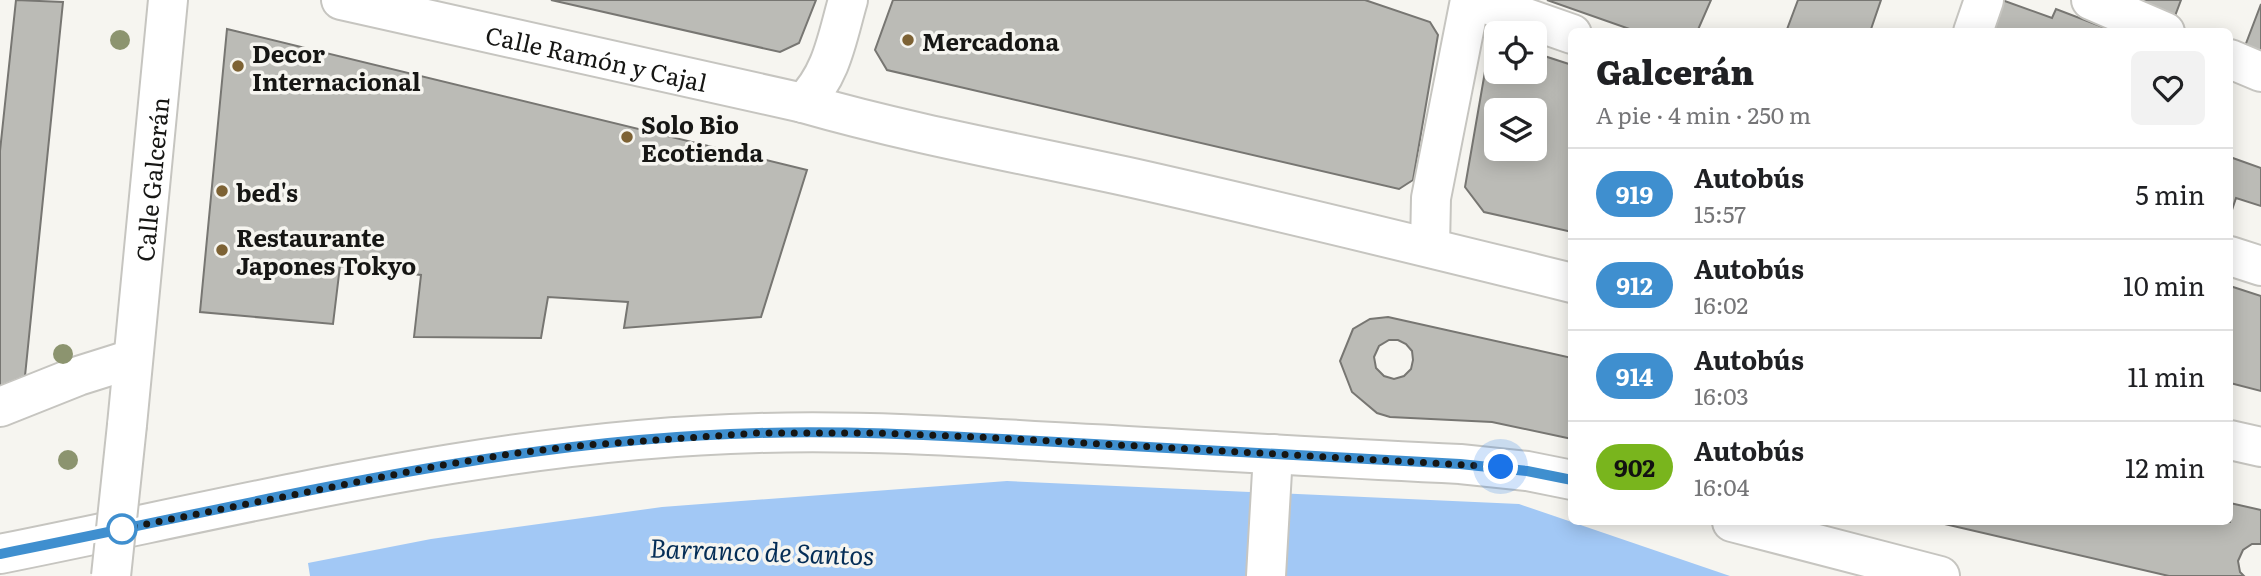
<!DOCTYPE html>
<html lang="es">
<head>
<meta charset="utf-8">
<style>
	:root { --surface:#fff; --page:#f2f2f2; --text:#202124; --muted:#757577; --line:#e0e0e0 }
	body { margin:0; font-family:Literata,serif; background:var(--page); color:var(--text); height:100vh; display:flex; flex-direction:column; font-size:26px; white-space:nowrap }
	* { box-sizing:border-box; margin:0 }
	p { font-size:23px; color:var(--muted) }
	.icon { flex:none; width:38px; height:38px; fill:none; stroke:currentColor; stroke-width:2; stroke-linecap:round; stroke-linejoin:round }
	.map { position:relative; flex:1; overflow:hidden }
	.panel { position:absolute; left:1568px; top:28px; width:665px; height:497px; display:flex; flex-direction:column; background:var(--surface); border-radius:10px; box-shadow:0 4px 18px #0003 }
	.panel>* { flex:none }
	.badge { padding:0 14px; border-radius:23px; font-size:24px; line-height:46px }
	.fabs { position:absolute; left:1484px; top:21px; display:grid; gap:14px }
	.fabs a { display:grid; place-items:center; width:63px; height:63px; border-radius:10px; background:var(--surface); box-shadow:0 4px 18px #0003; font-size:35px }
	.you { position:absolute; width:35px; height:35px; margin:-18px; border:5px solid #fff; border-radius:50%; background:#1a73e8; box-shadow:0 0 0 10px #1a73e833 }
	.map>.badge { position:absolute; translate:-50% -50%; box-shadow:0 0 0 4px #fff }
	.round { display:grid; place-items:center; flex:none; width:74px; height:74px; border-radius:10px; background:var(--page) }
	.head { display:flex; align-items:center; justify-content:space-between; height:119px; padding:0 28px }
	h1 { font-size:33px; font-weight:800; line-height:52px }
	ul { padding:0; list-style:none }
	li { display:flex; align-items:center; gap:21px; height:91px; padding:0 28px; border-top:2px solid var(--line) }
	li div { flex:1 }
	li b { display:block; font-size:26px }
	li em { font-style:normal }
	li .badge { min-width:77px; font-weight:700; text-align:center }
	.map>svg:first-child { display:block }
	.water { fill:#a2c8f5 }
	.building { fill:#bbbbb6; stroke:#777672; stroke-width:2; fill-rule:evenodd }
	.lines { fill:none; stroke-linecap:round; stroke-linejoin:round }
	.minor-casing { stroke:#c6c5c0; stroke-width:42 }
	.major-casing { stroke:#c6c5c0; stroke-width:42 }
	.minor { stroke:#fff; stroke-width:38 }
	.major { stroke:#fff; stroke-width:38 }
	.major-bridge-casing { stroke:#c6c5c0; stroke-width:42; stroke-linecap:butt }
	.major-bridge { stroke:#fff; stroke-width:38 }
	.tree { fill:#8c946f }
	.line-casing { stroke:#fff; stroke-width:16 }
	.line { stroke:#3f8fcf; stroke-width:10 }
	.walk { stroke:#161614; stroke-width:7; stroke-dasharray:0 12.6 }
	.poi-dot { fill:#7d6234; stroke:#f6f5f0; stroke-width:2.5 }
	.stop-dot { fill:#fff; stroke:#3f8fcf; stroke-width:3.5 }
	.labels { text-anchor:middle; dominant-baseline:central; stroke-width:7; stroke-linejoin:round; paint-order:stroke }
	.poi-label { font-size:24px; font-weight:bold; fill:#161614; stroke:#f6f5f0; text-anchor:start }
	.street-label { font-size:24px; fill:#161614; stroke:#f6f5f0 }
	.water-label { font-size:26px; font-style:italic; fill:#052e57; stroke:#f6f5f0 }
</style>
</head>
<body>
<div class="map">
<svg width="2261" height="576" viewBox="0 0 2261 576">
	<rect width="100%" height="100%" fill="#f6f5f0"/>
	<path class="water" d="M1007,481L1519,504L1730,576H310L308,563L431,539L662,507Z"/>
	<path class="building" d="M16,0L63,2L25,376L0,386V151Z
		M551,0H816L799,43L780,52Z
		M893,0H1365L1430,22L1438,35L1413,180L1399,189L887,70L875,50Z
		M1547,0H1711L1697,32H1638Z
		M1798,0H1881L1870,32H1786Z
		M2002,0L2052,18L2056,9L2116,32H1992Z
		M2117,0H2181L2172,24Z
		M2261,4V62L2242,54Z
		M227,29L807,170L761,317L624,328L628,302L548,297L541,338L414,337L421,275L340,266L333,324L200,312Z
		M1496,51V72H1535V53L1572,65V232L1484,212L1465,187L1488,54ZM1496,110H1535V149H1496Z
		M2230,157L2261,168V206L2236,198L2230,216Z
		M2230,286L2261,296V391L2230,383Z
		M1388,317L1572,358V439L1492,422L1390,417L1377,413L1352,392L1340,361L1353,329L1370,319ZM1389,340H1398L1406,344L1412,351L1413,360L1411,369L1404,376L1394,379L1384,376L1376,368L1374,357L1379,346Z
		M2230,503L2261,510V544H2252L2243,550L2238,561L2240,572L2244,576H2169L1936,522H2230Z"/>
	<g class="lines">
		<defs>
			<g id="minor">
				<path id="s1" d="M341,0L803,103C911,134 1023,154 1133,178C1280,211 1426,247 1572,283"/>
				<path d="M1475,0L1572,34"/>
				<path d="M2091,0L2165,32"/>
				<path d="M1973,32L1984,0"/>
				<path d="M2230,59L2261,72"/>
				<path d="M803,103C832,75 837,38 848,0"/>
				<path d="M1430,247L1431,198L1470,0"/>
				<path d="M2230,256L2261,266"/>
				<path d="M0,407L78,376L132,359"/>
				<path d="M2230,440L2261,447"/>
				<path d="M1732,522L1940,576"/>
				<path d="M0,554C250,504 502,439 759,433C857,430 956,436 1054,442C1190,449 1325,458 1460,464L1527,471L1572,480"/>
				<path d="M1266,576L1273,454"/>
			</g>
			<g id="major">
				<path id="s2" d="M127,425L168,0"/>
			</g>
		</defs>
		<use href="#minor" class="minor-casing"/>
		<use href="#major" class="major-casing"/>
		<use href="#minor" class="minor"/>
		<use href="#major" class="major"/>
		<defs>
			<path id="major-bridge" d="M111,576L127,425"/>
		</defs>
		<use href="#major-bridge" class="major-bridge-casing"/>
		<use href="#major-bridge" class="major-bridge"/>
	</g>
	<g class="tree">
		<circle cx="120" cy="40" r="10"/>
		<circle cx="63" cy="354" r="10"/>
		<circle cx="68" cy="460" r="10"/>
	</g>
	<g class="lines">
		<defs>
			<path id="line" d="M0,554C251,505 502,439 759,433C852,430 946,436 1039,441C1180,448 1320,457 1460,464L1527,471L1572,480"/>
		</defs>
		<use href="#line" class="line-casing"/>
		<use href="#line" class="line"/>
		<path class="walk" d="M122,529L432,467L510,454L586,445L758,433H873L980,437L1501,467"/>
	</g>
	<g class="poi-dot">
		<circle cx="908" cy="40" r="7"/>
		<circle cx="238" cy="66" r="7"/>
		<circle cx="627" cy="137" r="7"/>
		<circle cx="222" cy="191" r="7"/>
		<circle cx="222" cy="250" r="7"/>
	</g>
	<circle class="stop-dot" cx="122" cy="529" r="14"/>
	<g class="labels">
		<g class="poi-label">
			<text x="922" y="40">Mercadona</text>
			<text x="252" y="52">Decor<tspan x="252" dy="28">Internacional</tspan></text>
			<text x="641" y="123">Solo Bio<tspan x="641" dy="28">Ecotienda</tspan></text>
			<text x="236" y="191">bed's</text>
			<text x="236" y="236">Restaurante<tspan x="236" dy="28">Japones Tokyo</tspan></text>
		</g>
		<g class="street-label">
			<text stroke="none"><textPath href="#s1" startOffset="262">Calle Ramón y Cajal</textPath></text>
			<text stroke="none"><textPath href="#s2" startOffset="247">Calle Galcerán</textPath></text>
		</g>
		<g class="water-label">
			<text transform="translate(762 550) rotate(2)">Barranco de Santos</text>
		</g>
	</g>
</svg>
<div class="fabs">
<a><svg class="icon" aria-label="locate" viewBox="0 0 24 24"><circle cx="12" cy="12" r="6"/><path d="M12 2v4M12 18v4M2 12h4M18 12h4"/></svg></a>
<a><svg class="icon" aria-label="layers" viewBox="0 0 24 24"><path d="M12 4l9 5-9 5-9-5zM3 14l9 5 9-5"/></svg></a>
</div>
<div class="you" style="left:1501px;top:467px"></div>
<section class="panel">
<div class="head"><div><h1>Galcerán</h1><p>A pie · 4 min · 250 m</p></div><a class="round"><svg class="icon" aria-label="heart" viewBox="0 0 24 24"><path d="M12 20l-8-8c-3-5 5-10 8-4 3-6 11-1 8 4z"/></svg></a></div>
<ul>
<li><span class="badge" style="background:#3f8fcf;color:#fff">919</span><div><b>Autobús</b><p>15:57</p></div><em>5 min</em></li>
<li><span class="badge" style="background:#3f8fcf;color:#fff">912</span><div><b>Autobús</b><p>16:02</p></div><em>10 min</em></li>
<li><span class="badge" style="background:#3f8fcf;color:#fff">914</span><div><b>Autobús</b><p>16:03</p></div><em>11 min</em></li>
<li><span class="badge" style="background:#79b51d;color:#111">902</span><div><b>Autobús</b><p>16:04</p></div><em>12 min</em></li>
</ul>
</section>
</div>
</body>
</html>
